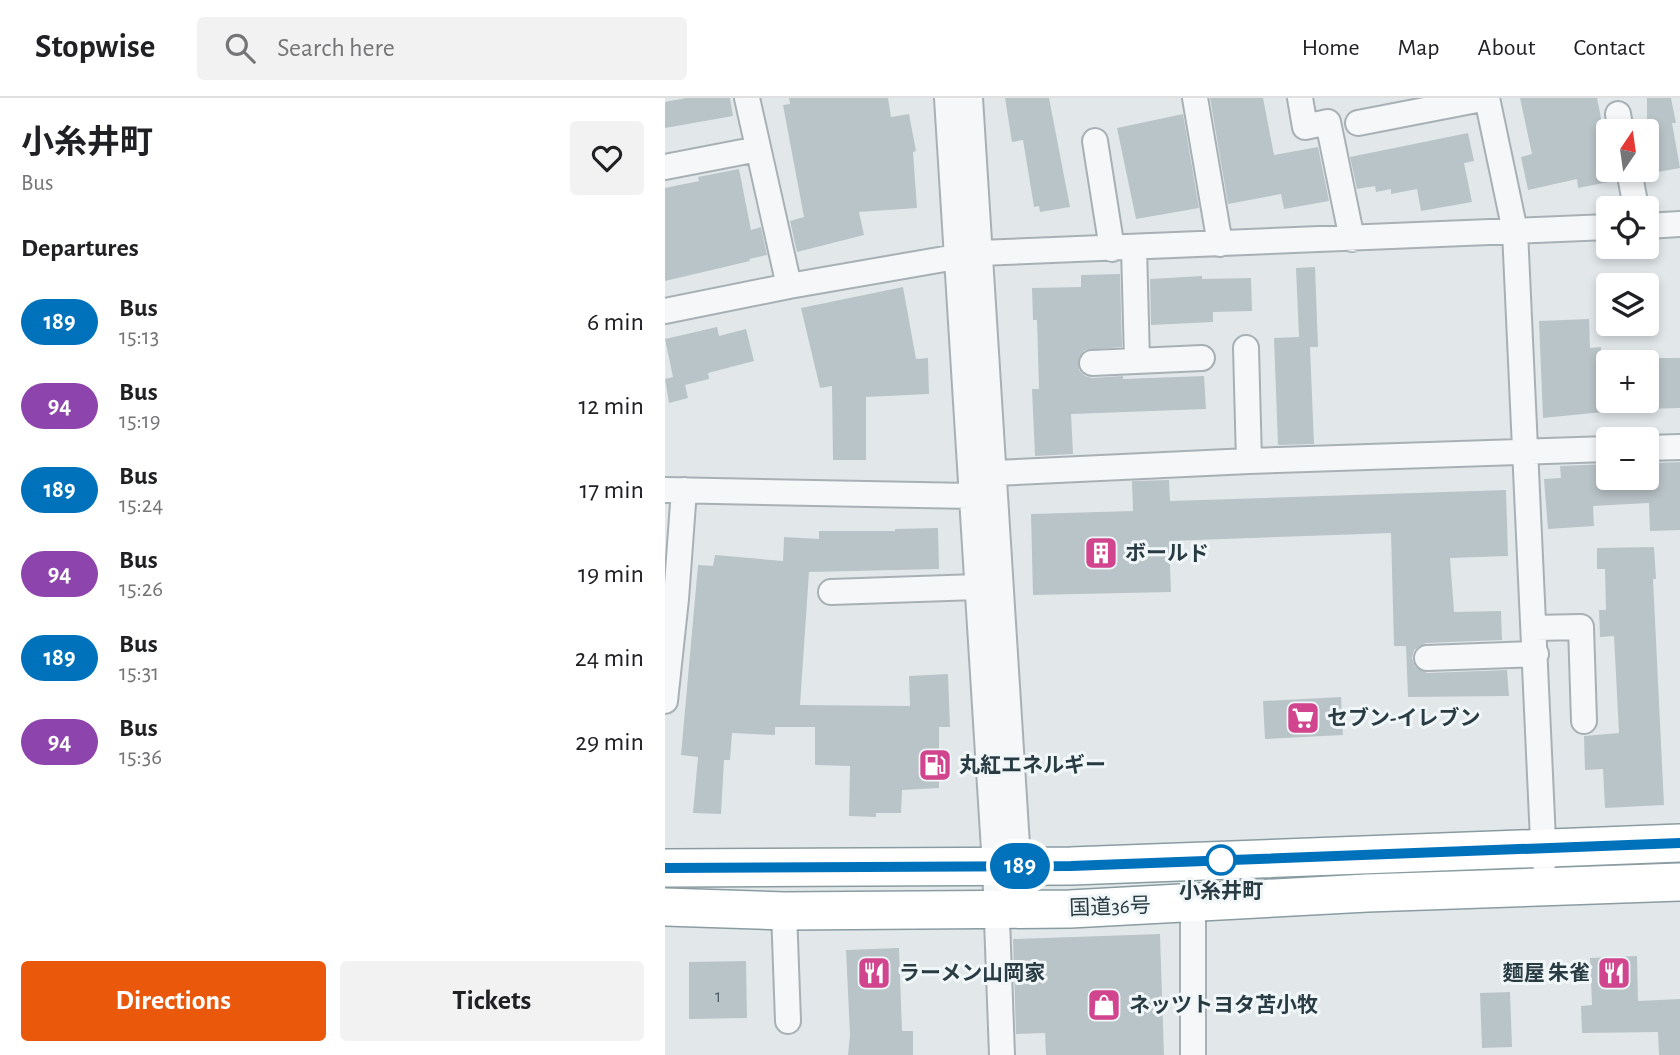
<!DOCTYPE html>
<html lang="en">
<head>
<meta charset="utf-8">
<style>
	:root { --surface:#fff; --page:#f2f2f2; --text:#202124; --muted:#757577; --line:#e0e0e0; --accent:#ea580c }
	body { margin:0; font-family:"Alegreya Sans","Noto Sans JP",sans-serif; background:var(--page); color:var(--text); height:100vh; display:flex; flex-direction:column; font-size:26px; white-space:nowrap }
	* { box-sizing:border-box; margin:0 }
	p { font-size:23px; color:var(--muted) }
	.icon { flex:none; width:38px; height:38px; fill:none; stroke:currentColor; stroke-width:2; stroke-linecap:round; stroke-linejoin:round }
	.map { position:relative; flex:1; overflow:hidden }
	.side { display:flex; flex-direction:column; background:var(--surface); width:665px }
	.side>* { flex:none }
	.badge { padding:0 14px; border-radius:23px; font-size:24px; line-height:46px }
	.needle { width:46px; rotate:13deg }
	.tools { position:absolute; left:931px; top:21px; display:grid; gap:14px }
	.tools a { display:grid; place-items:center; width:63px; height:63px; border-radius:7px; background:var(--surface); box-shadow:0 4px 10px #0003; font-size:35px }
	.map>.badge { position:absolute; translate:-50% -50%; box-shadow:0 0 0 4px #fff }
	h2 { padding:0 21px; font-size:26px; line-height:63px }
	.round { display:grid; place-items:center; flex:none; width:74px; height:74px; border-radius:7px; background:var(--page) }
	.overview { display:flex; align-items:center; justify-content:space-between; height:119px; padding:0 21px }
	h1 { font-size:33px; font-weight:700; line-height:52px }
	.button { display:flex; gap:14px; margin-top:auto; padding:14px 21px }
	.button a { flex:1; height:80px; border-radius:7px; background:var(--accent); color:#fff; font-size:28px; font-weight:700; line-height:80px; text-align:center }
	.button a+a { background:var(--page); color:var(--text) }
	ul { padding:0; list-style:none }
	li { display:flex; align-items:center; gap:21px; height:84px; padding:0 21px }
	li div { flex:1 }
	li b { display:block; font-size:26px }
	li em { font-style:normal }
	li .badge { min-width:77px; font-weight:700; text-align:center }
	header { display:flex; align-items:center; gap:42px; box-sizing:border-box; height:98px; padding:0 35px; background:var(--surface); border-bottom:2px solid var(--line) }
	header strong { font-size:33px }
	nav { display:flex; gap:38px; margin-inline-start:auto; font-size:24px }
	.search { width:490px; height:63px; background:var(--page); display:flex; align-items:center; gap:18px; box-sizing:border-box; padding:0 24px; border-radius:7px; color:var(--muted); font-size:26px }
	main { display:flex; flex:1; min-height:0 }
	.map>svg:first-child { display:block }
	.building { fill:#b9c4c8 }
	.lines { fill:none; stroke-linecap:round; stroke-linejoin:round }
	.minor-casing { stroke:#a7b1b5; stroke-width:28 }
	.highway-casing { stroke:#899ca1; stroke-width:40 }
	.minor { stroke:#f5f7f9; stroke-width:24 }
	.highway { stroke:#fff; stroke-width:37 }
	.line-casing { stroke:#fff; stroke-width:16 }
	.line { stroke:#0072bc; stroke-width:10 }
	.stop-dot { fill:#fff; stroke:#0072bc; stroke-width:3.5 }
	.labels { text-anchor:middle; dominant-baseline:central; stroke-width:6; stroke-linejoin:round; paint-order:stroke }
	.number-label { font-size:18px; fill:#4d5e64 }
	.poi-label { font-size:21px; font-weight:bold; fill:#293c43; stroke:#f1f6f8; text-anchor:start }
	.stop-label { font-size:21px; font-weight:bold; fill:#293c43; stroke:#f1f6f8 }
	.street-label { font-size:21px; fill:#293c43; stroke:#f1f6f8 }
</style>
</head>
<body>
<header>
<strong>Stopwise</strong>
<div class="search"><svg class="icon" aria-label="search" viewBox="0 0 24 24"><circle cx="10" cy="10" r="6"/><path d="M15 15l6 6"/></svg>Search here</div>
<nav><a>Home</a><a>Map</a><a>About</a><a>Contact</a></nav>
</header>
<main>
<section class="side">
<div class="overview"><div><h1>小糸井町</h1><p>Bus</p></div><a class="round"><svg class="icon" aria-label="heart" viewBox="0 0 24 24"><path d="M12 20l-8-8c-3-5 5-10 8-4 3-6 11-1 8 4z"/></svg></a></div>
<h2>Departures</h2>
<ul>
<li><span class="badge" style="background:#0072bc;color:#fff">189</span><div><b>Bus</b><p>15:13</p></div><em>6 min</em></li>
<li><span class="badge" style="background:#8e44ad;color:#fff">94</span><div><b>Bus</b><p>15:19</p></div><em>12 min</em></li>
<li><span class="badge" style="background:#0072bc;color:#fff">189</span><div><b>Bus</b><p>15:24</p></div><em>17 min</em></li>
<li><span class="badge" style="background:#8e44ad;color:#fff">94</span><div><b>Bus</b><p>15:26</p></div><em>19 min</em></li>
<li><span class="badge" style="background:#0072bc;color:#fff">189</span><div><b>Bus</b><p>15:31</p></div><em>24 min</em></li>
<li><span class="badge" style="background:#8e44ad;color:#fff">94</span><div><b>Bus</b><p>15:36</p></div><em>29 min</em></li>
</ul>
<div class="button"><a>Directions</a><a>Tickets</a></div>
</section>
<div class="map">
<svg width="1015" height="957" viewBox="0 0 1015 957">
	<rect width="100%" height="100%" fill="#e2e8ea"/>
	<path class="building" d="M21,0H65L68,18L0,30V4Z
		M124,0H223L226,19L244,16L251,53L248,54L252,110L194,114L199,137L132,154L125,123L139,119L118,7L125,6Z
		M340,0H384L405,109L375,114L374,108L369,109L358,42L347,44Z
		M545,0H598L609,57L653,49L664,103L619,111L616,96L563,106Z
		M855,0H932L943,55V72H947L949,83L913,90L912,81L863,92L856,59L867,56Z
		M982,0H1006L1011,25H1007L1015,70L982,76Z
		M518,16L534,110L471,121L452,30Z
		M803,35L809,63L799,65L807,104L756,113L752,91L726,96V91L711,94L710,88L692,91L685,59Z
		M74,71L86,132L96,129L102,157L84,161L85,163L0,183V90L34,83L33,79Z
		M650,169L653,249H645L649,346L613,347L609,240L634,239L631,170Z
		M455,176L457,249L420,252L414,259V272L420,278L427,280L458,278V281L539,278L541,311L406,316L408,356L370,358L367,291H374L372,222H368L367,190L416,189V177Z
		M537,178V181L586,180L587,213L548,214V224L486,227L485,181Z
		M238,189L251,261L263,260L264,296L201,299V362H168L167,288L155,290L136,210Z
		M924,221L925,250L936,249L938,314L878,320L874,223Z
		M52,229L54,238L81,231L89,263L43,275L44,281L20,287L23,300L4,305L0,281L8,279L0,241Z
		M982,260H1015V310L982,311Z
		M1015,364V432L985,433L984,405L928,408L929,428L883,431L879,381L896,380L895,368L943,366V380H992V365Z
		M504,382L505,403L841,392L843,458L785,460L789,514L836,513L837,542L761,545L749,552L747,560L750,568L762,575L842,572L844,598L743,599L741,548H729L726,435L504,443L506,494L368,497L366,416L468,413L467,383Z
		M273,430L274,471L144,474L135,607L245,608L244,578L283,576L285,629H274V690L237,692L236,715H211V719L184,718L185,668L150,667V629H110V637L67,635L65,662H59L56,716L28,715L33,659L16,657L33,467L48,468L50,457L118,463L119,439L154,441V433H230V431Z
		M989,449L991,481H988L999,707L940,710L938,671L920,672L919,638L954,635L949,538L935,539L934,512H941L940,471H932V450Z
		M676,599L678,637L600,641L598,603Z
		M495,836L499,957H381L380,935L351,936L348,841Z
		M234,850L237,933H248V957H183L185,937L181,852Z
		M972,858L973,903L1015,901V957H994L993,934L917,935L916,908L927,907L925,860Z
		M81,863L82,920L24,921V864Z
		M845,894L847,949L817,950L815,895Z"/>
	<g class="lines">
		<defs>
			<path id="minor" d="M82,0L124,188
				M282,0L330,768L337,957
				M305,0L356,811
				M530,0L555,146
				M635,0L640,29L663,24L687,141
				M822,0L850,133L879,764
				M953,16L956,33
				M693,25L822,0
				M430,43L447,151
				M0,69L93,51
				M964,72L971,110
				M982,128L1015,126
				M469,150L472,262
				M0,213L124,188L314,155L943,129
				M581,250L584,363
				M427,265L537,260
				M982,350L1015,349
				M330,375L584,363L943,351
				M0,392L306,398
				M166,494L312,489
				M0,501H11L0,603
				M11,501L19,392
				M869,530L916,529L919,623
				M762,560L871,556
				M119,813L123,923
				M528,957V806"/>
			<path id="highway" d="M0,770L406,768L1015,745
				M0,809L119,813L405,811L702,795L1015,784"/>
		</defs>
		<use href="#minor" class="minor-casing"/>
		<use href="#highway" class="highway-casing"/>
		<use href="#minor" class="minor"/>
		<use href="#highway" class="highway"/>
	</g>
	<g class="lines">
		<defs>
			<path id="line" d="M0,770L406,768L1015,745"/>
		</defs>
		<use href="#line" class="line-casing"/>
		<use href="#line" class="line"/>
	</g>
	<defs>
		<symbol id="building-square" viewBox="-11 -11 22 22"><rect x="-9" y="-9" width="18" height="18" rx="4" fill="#d1458f" stroke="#f1f6f8"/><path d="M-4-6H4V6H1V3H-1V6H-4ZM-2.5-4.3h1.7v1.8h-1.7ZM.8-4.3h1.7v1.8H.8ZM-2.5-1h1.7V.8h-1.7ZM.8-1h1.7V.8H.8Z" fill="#fff"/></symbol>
		<symbol id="supermarket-square" viewBox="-11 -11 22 22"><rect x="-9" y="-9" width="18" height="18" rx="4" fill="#d1458f" stroke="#f1f6f8"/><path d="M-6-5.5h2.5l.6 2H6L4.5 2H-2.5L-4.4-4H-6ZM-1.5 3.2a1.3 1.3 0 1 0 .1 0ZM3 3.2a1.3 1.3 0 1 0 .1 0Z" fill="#fff"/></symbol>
		<symbol id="fuel-square" viewBox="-11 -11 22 22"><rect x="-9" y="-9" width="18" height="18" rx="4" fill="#d1458f" stroke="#f1f6f8"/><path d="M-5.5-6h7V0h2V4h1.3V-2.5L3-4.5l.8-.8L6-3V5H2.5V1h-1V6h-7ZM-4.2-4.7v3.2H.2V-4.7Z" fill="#fff"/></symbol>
		<symbol id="restaurant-square" viewBox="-11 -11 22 22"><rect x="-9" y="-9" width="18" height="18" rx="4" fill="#d1458f" stroke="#f1f6f8"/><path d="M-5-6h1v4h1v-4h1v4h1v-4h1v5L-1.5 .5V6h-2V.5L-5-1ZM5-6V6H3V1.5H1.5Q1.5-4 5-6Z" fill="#fff"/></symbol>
		<symbol id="shop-square" viewBox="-11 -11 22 22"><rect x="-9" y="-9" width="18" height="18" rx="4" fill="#d1458f" stroke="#f1f6f8"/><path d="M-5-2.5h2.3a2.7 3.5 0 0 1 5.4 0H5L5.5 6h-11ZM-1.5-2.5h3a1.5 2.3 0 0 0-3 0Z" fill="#fff"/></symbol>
	</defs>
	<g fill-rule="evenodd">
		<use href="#building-square" x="417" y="436" width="38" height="38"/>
		<use href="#supermarket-square" x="619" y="601" width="38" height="38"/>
		<use href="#fuel-square" x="251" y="648" width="38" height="38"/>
		<use href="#restaurant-square" x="190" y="856" width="38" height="38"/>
		<use href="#restaurant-square" x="930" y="856" width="38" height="38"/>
		<use href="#shop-square" x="420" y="888" width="38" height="38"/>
	</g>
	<circle class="stop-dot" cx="556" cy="762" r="14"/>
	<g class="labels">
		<g class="number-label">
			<text x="53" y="899">1</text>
		</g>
		<g class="poi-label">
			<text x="460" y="455">ボールド</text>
			<text x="662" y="620">セブン-イレブン</text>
			<text x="294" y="667">丸紅エネルギー</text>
			<text x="234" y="875">ラーメン山岡家</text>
			<text x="925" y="875" text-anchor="end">麵屋 朱雀</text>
			<text x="464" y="907">ネッツトヨタ苫小牧</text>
		</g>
		<g class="stop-label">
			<text x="556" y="793">小糸井町</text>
		</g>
		<g class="street-label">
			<text transform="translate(445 809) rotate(-2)">国道36号</text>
		</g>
	</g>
</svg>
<div class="tools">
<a><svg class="needle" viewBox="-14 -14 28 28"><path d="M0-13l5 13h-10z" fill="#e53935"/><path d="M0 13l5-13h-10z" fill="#757577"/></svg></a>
<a><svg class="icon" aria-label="locate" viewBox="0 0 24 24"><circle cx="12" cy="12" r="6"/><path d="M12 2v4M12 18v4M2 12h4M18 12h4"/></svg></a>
<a><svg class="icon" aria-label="layers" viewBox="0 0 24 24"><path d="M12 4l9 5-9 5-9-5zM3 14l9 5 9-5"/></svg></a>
<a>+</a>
<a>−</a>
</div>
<b class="badge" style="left:355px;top:768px;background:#0072bc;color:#fff">189</b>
</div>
</main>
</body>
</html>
